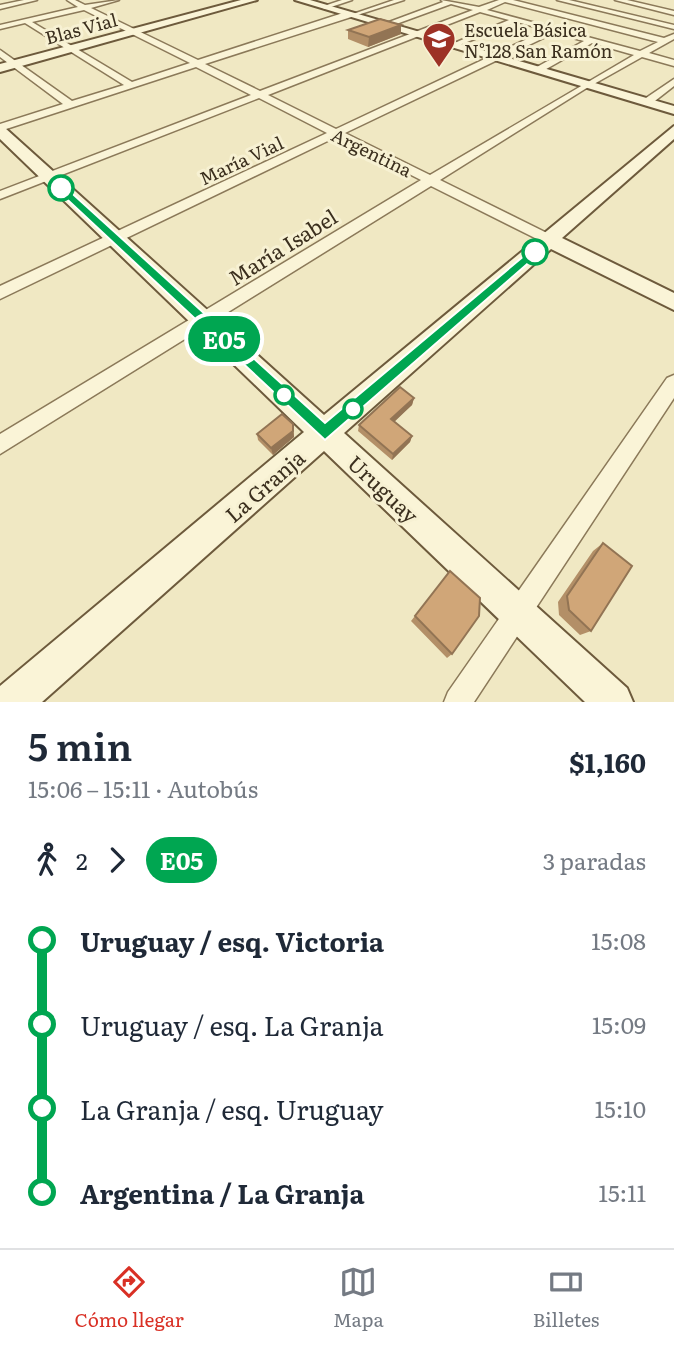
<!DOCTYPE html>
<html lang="es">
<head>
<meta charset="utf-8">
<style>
	:root { --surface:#fff; --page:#f2f2f3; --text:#1f2937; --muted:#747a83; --line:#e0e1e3; --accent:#d93025 }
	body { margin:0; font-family:Literata,serif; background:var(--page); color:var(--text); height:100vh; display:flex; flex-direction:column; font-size:26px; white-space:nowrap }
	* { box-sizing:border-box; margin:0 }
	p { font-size:23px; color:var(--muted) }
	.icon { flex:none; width:38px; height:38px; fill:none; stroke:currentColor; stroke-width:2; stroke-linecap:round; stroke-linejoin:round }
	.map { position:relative; height:702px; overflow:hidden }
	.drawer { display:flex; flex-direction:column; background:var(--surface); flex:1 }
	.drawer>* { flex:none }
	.badge { padding:0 14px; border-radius:23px; font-size:24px; line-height:46px }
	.map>.badge { position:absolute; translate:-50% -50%; box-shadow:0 0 0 4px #fff }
	.legs { display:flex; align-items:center; gap:10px; height:77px; padding:0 28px; font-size:23px }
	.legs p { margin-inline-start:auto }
	.head { display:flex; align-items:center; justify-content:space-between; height:119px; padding:0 28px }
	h1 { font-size:38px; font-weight:600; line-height:52px }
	ul { padding:0 28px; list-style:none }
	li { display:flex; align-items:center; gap:24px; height:84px; font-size:26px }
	li i { display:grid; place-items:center; width:10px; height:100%; margin:0 9px; background:currentColor }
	li i::after { content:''; width:18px; height:18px; margin:-9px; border:5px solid; border-radius:50%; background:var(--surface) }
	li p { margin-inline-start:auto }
	li:first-child i { background:linear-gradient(#0000 50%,currentColor 0) }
	li:last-child i { background:linear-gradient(currentColor 50%,#0000 0) }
	.tab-bar { display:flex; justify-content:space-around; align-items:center; height:98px; border-top:2px solid var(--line); background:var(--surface); font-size:19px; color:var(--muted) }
	.tab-bar a { display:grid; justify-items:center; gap:4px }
	.tab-bar .current { color:var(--accent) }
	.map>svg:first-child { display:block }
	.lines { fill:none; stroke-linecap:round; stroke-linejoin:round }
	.street-casing { stroke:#8b7959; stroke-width:3 }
	.secondary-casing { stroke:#6d5a3c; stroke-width:4 }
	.street { fill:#faf4d7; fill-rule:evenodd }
	.secondary { fill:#faf4d7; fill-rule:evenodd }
	.wall { fill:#b38f67 }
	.shaded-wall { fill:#927454 }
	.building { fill:#d0a678; stroke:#927454; stroke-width:2 }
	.line-1 { fill:#00a651; stroke:#fff; stroke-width:2 }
	.stop-1-dot { fill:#fff; stroke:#00a651; stroke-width:3.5 }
	.labels { text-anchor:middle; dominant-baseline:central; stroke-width:6; stroke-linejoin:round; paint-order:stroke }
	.far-street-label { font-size:18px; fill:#3b2f1e; stroke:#f7f1d3 }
	.far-poi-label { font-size:18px; fill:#3b2f1e; stroke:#f7f1d3; text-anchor:start }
	.street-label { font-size:21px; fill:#3b2f1e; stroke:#f7f1d3 }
</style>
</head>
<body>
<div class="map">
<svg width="674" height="702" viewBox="0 0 674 702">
	<rect width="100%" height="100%" fill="#f0e8c3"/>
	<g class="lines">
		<defs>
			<path id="street" d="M24,0H37L0,9V5Z
				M67,0H75L85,5L119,0L91,8L198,60L346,12L353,14L394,0H404L205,64L260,91L473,10L451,4L388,27L381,25L443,2L441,0L479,7L499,0H513L664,38L674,34V39L649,53L674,60V66L642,57L585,89L440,180L555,237V243H545L431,186L0,454V434L421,180L336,137L0,299V286L327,133L259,98L0,199V191L251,95L196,67L0,131V124L63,104L0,57V50L72,101L124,85L25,23L0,29V25L78,7ZM505,2L658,42L640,51L487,10ZM84,10L190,63L132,82L32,22ZM480,12L509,20L452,44V48L517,22L546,30L336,129L268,95ZM554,33L584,41L535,68V72H541L592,43L634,55L430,175L345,133Z
				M342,0H352L325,9L321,7Z
				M557,0H569L674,25V29Z
				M615,0H627L674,11V15Z
				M674,79V86L651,104H643V100Z
				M674,375V398L474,702H444L448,692L667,378Z"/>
			<path id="secondary" d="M241,0H257L0,72V64Z
				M295,0H310L674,106V114Z
				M0,126L5,128L324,415L674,126V139L562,238L674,293V310L551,249L344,433L627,688L633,702H585L324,451L42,702H0V686L304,432L0,139Z"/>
		</defs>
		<use href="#street" class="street-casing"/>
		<use href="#secondary" class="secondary-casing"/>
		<use href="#street" class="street"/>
		<use href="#secondary" class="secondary"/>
	</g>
	<path class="wall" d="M401,25V34L368,47L348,39V30Z
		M414,398L412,405L394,421L412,436L410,442L392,460L358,431L359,425Z
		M293,424L294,437L273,455L258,440L257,434Z
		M603,543L591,631L580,635L559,615L558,602L593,551Z
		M415,616L452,654L447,658L411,621Z"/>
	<path class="shaded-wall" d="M401,25V34L368,47L369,37Z
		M414,398L412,405L390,426L391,419Z
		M293,424L294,437L273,455L271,448Z
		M412,436L410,442L392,460L393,454Z"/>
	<path class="building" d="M380,19L401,25L369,37L348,30Z
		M400,387L414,398L391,419L412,436L393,454L359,425Z
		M282,414L293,424V431L271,448L257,434Z
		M603,543L632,566L591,631L569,610L567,596Z
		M450,571L480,598L479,616L452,654L415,616Z"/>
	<path class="line-1" d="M57,186H64L325,423L531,250L541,252L325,440L57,190Z"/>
	<defs>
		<symbol id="school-pin" viewBox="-11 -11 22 30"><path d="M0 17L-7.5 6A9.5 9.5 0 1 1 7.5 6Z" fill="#9d3226" stroke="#f7f1d3"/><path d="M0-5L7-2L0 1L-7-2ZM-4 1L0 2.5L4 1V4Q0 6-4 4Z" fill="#fff"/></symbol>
	</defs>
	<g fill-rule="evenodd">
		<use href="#school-pin" x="420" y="20" width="38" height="52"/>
	</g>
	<g class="stop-1-dot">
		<circle cx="61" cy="188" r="12"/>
		<circle cx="535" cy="252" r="12"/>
		<circle cx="284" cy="395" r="9"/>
		<circle cx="353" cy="409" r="9"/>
	</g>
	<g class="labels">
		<g class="far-street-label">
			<text transform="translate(81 28) rotate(-15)">Blas Vial</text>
			<text transform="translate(372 152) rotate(26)">Argentina</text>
			<text transform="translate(241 160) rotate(-25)">María Vial</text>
		</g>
		<g class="far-poi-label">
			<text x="464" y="29">Escuela Básica<tspan x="464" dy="21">N°128 San Ramón</tspan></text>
		</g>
		<g class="street-label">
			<text transform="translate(282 246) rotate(-32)">María Isabel</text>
			<text transform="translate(264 485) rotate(-41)">La Granja</text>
			<text transform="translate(384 488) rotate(43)">Uruguay</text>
		</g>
	</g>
</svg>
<b class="badge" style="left:224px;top:339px;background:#00a651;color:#fff">E05</b>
</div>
<section class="drawer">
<div class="head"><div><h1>5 min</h1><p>15:06 – 15:11 · Autobús</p></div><b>$1,160</b></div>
<div class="legs"><svg class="icon" aria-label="walk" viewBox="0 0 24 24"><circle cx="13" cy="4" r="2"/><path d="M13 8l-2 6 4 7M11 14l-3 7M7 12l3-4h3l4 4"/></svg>2<svg class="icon" aria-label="forward" viewBox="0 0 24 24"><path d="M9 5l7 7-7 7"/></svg><b class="badge" style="background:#00a651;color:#fff">E05</b><p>3 paradas</p></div>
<ul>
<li><i style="color:#00a651"></i><b>Uruguay / esq. Victoria</b><p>15:08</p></li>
<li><i style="color:#00a651"></i><span>Uruguay / esq. La Granja</span><p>15:09</p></li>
<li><i style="color:#00a651"></i><span>La Granja / esq. Uruguay</span><p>15:10</p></li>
<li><i style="color:#00a651"></i><b>Argentina / La Granja</b><p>15:11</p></li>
</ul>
</section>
<nav class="tab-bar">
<a class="current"><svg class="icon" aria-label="directions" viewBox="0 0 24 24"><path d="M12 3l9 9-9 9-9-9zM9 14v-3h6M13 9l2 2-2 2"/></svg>Cómo llegar</a>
<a><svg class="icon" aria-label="map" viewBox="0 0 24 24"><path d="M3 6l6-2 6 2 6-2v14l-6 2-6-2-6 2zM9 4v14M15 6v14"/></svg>Mapa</a>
<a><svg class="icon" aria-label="tickets" viewBox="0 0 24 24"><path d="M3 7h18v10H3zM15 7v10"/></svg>Billetes</a>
</nav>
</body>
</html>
